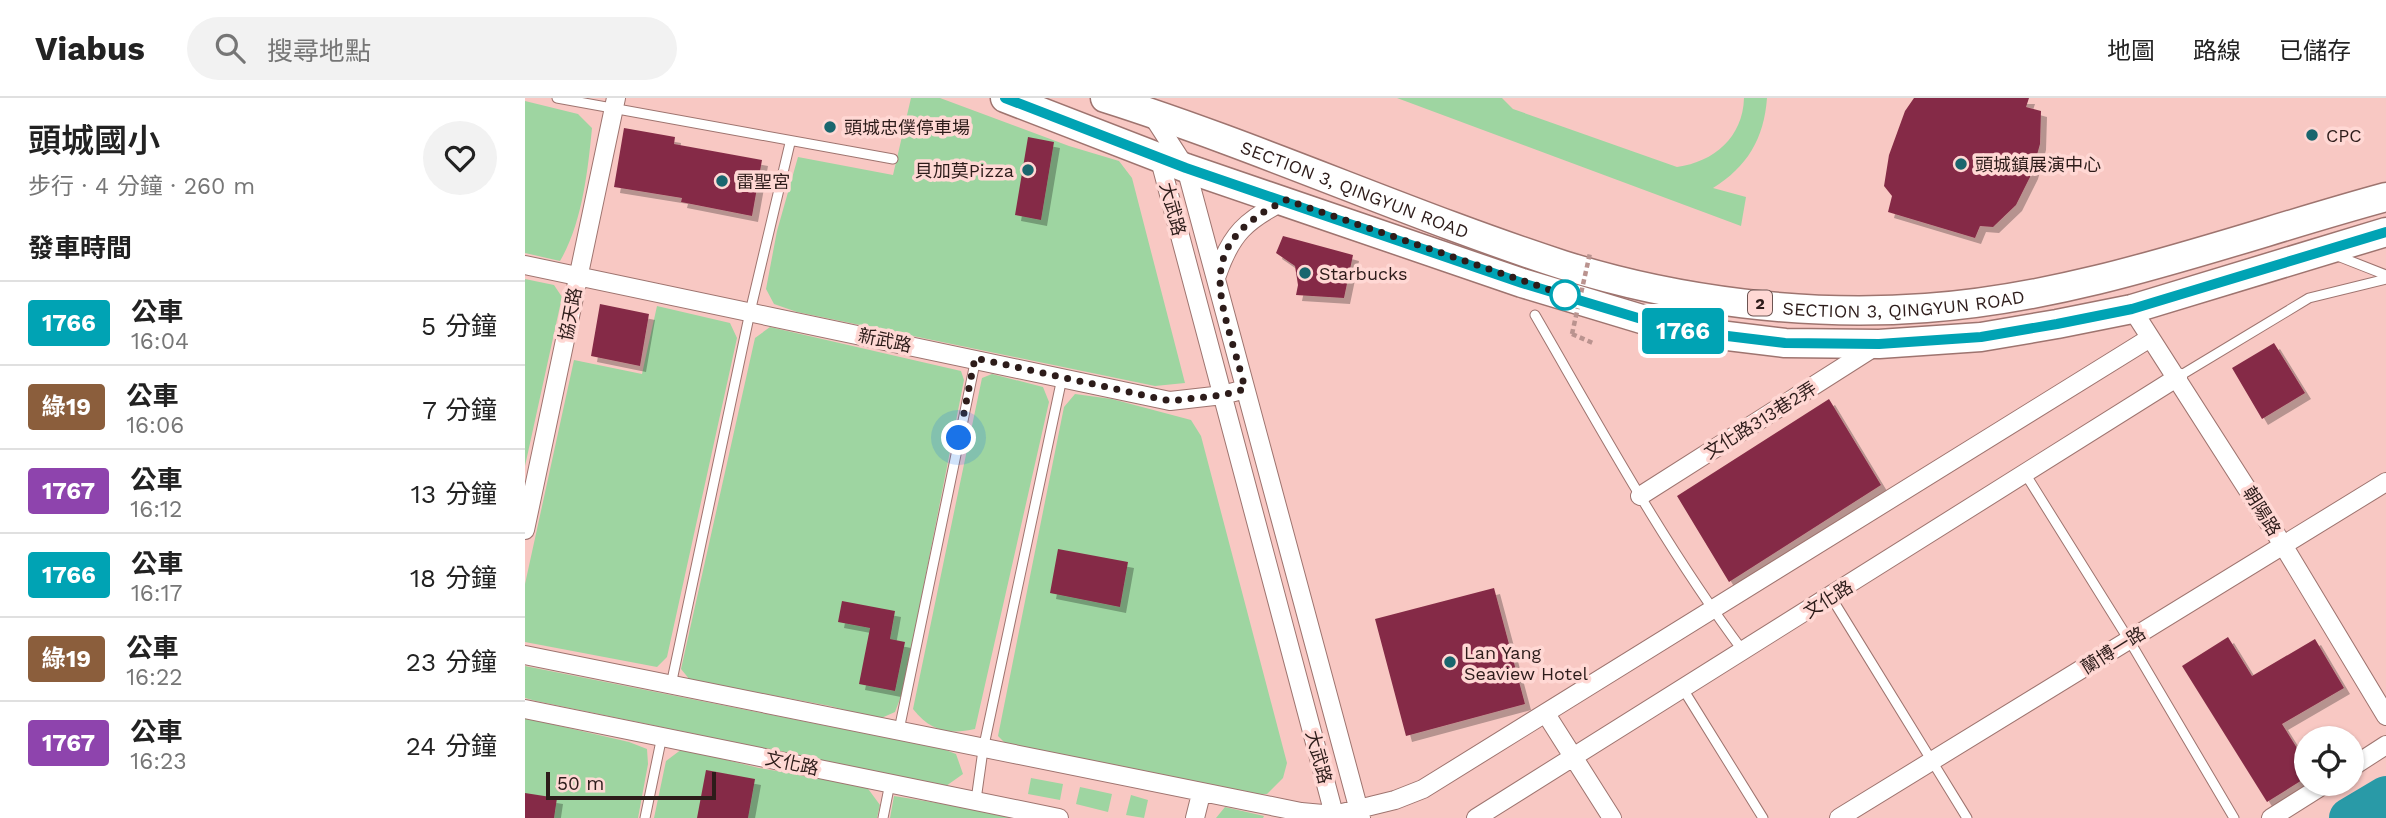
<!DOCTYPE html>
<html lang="zh-TW">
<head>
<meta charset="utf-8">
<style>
	:root { --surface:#fff; --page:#f2f2f2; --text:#222; --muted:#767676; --line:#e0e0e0 }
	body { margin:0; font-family:"Work Sans","Noto Sans TC",sans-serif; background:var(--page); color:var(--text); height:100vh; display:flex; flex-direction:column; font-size:26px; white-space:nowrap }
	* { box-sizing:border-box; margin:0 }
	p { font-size:23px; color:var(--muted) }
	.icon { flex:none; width:38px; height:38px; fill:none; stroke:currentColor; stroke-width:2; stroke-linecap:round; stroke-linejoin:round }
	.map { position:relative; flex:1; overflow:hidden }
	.panel { display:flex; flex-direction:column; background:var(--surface); width:525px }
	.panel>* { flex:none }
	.badge { padding:0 14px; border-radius:5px; font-size:24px; line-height:46px }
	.buttons { position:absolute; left:1769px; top:628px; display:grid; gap:14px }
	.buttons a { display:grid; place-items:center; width:70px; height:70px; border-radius:50%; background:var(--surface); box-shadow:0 2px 5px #0004; font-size:35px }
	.scale { position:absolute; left:21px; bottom:18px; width:170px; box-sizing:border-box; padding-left:7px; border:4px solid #2d1c1a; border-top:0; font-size:19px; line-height:24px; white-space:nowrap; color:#2d1c1a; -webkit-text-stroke:5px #ffd8d4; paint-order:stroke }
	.you { position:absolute; width:35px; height:35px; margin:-18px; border:5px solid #fff; border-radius:50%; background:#1a73e8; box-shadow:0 0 0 10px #1a73e833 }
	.map>.badge { position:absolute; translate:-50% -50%; box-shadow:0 0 0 4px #fff }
	h2 { padding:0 28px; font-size:26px; line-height:63px }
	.round { display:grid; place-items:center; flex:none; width:74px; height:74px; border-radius:37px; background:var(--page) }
	.head { display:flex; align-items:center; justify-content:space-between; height:119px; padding:0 28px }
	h1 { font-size:33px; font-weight:600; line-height:52px }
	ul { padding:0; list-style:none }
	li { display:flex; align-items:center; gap:21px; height:84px; padding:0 28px; border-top:2px solid var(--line) }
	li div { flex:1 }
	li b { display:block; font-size:26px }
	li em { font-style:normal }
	li .badge { min-width:77px; font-weight:700; text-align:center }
	header { display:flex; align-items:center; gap:42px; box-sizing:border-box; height:98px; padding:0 35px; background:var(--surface); border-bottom:2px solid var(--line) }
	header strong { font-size:33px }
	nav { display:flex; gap:38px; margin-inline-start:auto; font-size:24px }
	.search { width:490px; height:63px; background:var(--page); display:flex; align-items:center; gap:18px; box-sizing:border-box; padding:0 24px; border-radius:38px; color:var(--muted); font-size:26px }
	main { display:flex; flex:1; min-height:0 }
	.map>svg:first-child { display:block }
	.green { fill:#9ed5a1 }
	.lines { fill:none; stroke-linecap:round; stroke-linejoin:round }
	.river { stroke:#299aa7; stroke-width:40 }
	.building { fill:#852c46; filter:url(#shadow) }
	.lane-casing { stroke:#9e746f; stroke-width:11 }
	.street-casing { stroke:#9e746f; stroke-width:20 }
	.primary-casing { stroke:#9e746f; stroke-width:31 }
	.path { stroke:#ba938f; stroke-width:4.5; stroke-dasharray:5 3.5; stroke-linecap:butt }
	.lane { stroke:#fff; stroke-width:9 }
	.street { stroke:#fff; stroke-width:18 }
	.primary { stroke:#fff; stroke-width:28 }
	.path-bridge { stroke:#ba938f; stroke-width:4.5; stroke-dasharray:5 3.5; stroke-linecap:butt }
	.line-casing { stroke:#fff; stroke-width:16 }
	.line { stroke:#00a3b4; stroke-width:10 }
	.walk { stroke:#2d1c1a; stroke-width:7; stroke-dasharray:0 12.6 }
	.poi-dot { fill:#19666e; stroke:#ffd8d4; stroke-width:2.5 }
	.stop-dot { fill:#fff; stroke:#00a3b4; stroke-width:3.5 }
	.labels { text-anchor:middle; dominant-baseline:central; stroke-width:7; stroke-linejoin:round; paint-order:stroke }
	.shield { fill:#ffd8d4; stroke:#6c5452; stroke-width:2 }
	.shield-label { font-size:16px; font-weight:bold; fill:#2d1c1a }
	.poi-label { font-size:18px; fill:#2d1c1a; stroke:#ffd8d4; text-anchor:start }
	.street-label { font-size:18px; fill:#2d1c1a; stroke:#ffd8d4 }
</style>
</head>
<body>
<header>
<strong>Viabus</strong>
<div class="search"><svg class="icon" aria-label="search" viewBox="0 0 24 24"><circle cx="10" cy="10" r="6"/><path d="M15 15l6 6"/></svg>搜尋地點</div>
<nav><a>地圖</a><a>路線</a><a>已儲存</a></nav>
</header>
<main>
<section class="panel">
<div class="head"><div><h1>頭城國小</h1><p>步行 · 4 分鐘 · 260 m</p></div><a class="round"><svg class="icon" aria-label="heart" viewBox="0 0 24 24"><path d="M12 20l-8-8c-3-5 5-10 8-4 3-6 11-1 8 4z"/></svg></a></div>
<h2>發車時間</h2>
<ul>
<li><span class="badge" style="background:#00a3b4;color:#fff">1766</span><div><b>公車</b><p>16:04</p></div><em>5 分鐘</em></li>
<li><span class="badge" style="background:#8b5e3c;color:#fff">綠19</span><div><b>公車</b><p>16:06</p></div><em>7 分鐘</em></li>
<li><span class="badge" style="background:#8e44ad;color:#fff">1767</span><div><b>公車</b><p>16:12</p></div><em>13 分鐘</em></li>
<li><span class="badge" style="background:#00a3b4;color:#fff">1766</span><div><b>公車</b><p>16:17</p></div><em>18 分鐘</em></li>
<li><span class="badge" style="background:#8b5e3c;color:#fff">綠19</span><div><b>公車</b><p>16:22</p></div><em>23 分鐘</em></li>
<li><span class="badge" style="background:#8e44ad;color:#fff">1767</span><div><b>公車</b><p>16:23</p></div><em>24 分鐘</em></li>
</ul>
</section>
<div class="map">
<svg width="1861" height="720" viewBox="0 0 1861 720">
	<defs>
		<filter id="shadow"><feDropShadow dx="6" dy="6" stdDeviation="0" flood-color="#0004"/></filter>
	</defs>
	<rect width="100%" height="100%" fill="#f8c8c3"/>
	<path class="green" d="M386,0H415L544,48L594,63L607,80L660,285L630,288L272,214L249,206L241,191L252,133L273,59L368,77Z
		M872,0H977L988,11L1152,69C1189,64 1218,39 1219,0H1242C1239,41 1222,69 1188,90L1221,99L1216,128Z
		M0,3L53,16L67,30C63,72 57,126 35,163L0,155Z
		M0,181L29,187L37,199L0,368Z
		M132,208L205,225L212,240L142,559L132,569L0,544V486L49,262L117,276Z
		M245,229L436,273L439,282L378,593L370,614L354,621L305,608L165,582L156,571L230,240Z
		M467,276L518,289L524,304L450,631C424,637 405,633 388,611L457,280Z
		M550,296L587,301L666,322L676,338L762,665L758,680L742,696L725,697L484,649L473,638L539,309Z
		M0,568L418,651L431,656L438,676L421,688L11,603L0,600Z
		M0,620L104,644L122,651L123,666L113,720H0Z
		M157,651L234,670L341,688L355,707L352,720H129L141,663Z
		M506,680L538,686L535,702L503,696Z
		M555,689L587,696L583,714L551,706Z
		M606,697L623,702L619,720L601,717Z
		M369,698L505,720H365Z
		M700,709L739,718L738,720H691Z"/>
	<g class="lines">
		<path class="river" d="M1824,720L1861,698"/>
	</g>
	<path class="building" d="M1389,0H1504L1501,9L1516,13L1515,46L1507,75L1491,107L1468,129L1455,128L1450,140L1363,114L1367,98L1359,88L1364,57L1380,13Z
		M99,30L150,39L149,46L237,62L227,118L156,104L157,100L89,89Z
		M503,39L529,44L516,122L490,117Z
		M758,138L828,157L819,200L771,197L773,187L770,168L751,155Z
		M75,206L124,216L115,268L66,258Z
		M1749,245L1780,295L1737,321L1707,270Z
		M1304,301L1356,387L1204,484L1152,398Z
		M533,451L603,464L595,509L525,495Z
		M969,490L1000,606L881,638L850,521Z
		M317,503L370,513L365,541L380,544L370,593L334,586L345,530L313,524Z
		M1703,539L1727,578L1790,541L1819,590L1757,626L1782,666V679L1742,704L1657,568Z
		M181,672L230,681L223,720H172Z
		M0,695L32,700L29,720H0Z"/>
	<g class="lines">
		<defs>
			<path id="lane" d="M32,0L368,61
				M1810,157L1861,177
				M1010,217C1076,331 1139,447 1218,553
				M1653,279L1784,200L1861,181
				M1501,377L1604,542L1709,720
				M1306,499L1442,720
				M146,587L225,214L265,45
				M1158,591L1238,720
				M374,632L451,260
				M451,702L458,652L537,280
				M120,720L137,638
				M358,720L365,685"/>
			<path id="street" d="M625,14L661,70L836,720
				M633,55L810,720
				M0,167L645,303L698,297L720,291
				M692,177C706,136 721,122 759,103
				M1607,211L1758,447L1861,618
				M1115,398L1351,248
				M0,432L91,0
				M0,557L776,714L809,717L870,702L898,691L1625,240
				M0,611L534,720
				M1021,616L1087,720
				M1827,669L1861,647
				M670,720L676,696
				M951,720L1653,279
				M1314,720L1861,384
				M1746,720L1800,686"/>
			<g id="primary">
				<path d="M480,0L661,70L997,185L1153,232L1260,245L1354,246L1456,239L1532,226L1607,211L1861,134"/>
				<path id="s1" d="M580,0C735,49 884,117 1038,167C1152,203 1282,219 1401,210C1559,199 1710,140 1861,99"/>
			</g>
		</defs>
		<use href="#lane" class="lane-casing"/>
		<use href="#street" class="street-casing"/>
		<use href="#primary" class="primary-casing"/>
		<path class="path" d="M1047,236L1070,246"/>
		<use href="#lane" class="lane"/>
		<use href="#street" class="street"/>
		<use href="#primary" class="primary"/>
		<path class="path-bridge" d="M1047,236L1065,155"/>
	</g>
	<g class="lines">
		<defs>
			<path id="line" d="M480,0L661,70L997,185L1153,232L1260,245L1354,246L1456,239L1532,226L1607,211L1861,134"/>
		</defs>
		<use href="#line" class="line-casing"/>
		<use href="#line" class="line"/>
		<path class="walk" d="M434,340L450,260L645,303L698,297L720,291C699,204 661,150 761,102L1040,197"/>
	</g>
	<g class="poi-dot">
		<circle cx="305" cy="29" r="7"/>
		<circle cx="1787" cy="37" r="7"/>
		<circle cx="1436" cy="66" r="7"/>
		<circle cx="503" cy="72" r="7"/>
		<circle cx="197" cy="83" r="7"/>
		<circle cx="780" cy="175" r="7"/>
		<circle cx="925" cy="564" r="7"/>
	</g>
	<circle class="stop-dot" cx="1040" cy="197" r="14"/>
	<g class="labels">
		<rect class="shield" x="1223" y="192.5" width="24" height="25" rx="5"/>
		<g class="shield-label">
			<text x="1235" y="205">2</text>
		</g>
		<g class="poi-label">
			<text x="319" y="29">頭城忠僕停車場</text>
			<text x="1801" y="37">CPC</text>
			<text x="1450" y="66">頭城鎮展演中心</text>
			<text x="489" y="72" text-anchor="end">貝加莫Pizza</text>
			<text x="211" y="83">雷聖宮</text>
			<text x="794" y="175">Starbucks</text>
			<text x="939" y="554">Lan Yang<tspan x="939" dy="21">Seaview Hotel</tspan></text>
		</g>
		<g class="street-label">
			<text stroke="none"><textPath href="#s1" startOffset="266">SECTION 3, QINGYUN ROAD</textPath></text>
			<text transform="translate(648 111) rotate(75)">大武路</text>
			<text stroke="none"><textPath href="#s1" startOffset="833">SECTION 3, QINGYUN ROAD</textPath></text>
			<text transform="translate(45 216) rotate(-79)">協天路</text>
			<text transform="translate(360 242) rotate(12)">新武路</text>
			<text transform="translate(1235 322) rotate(-32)">文化路313巷2弄</text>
			<text transform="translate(1737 413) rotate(58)">朝陽路</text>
			<text transform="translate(1303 501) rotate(-32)">文化路</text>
			<text transform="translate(1588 552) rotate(-32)">蘭博一路</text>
			<text transform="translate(794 659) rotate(75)">大武路</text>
			<text transform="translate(267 665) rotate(12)">文化路</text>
		</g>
	</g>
</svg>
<div class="buttons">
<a><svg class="icon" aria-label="locate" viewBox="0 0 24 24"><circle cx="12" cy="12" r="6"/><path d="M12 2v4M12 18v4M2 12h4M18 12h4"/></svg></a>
</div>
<div class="scale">50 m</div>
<div class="you" style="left:434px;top:340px"></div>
<b class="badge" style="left:1158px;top:233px;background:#00a3b4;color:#fff">1766</b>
</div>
</main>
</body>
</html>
